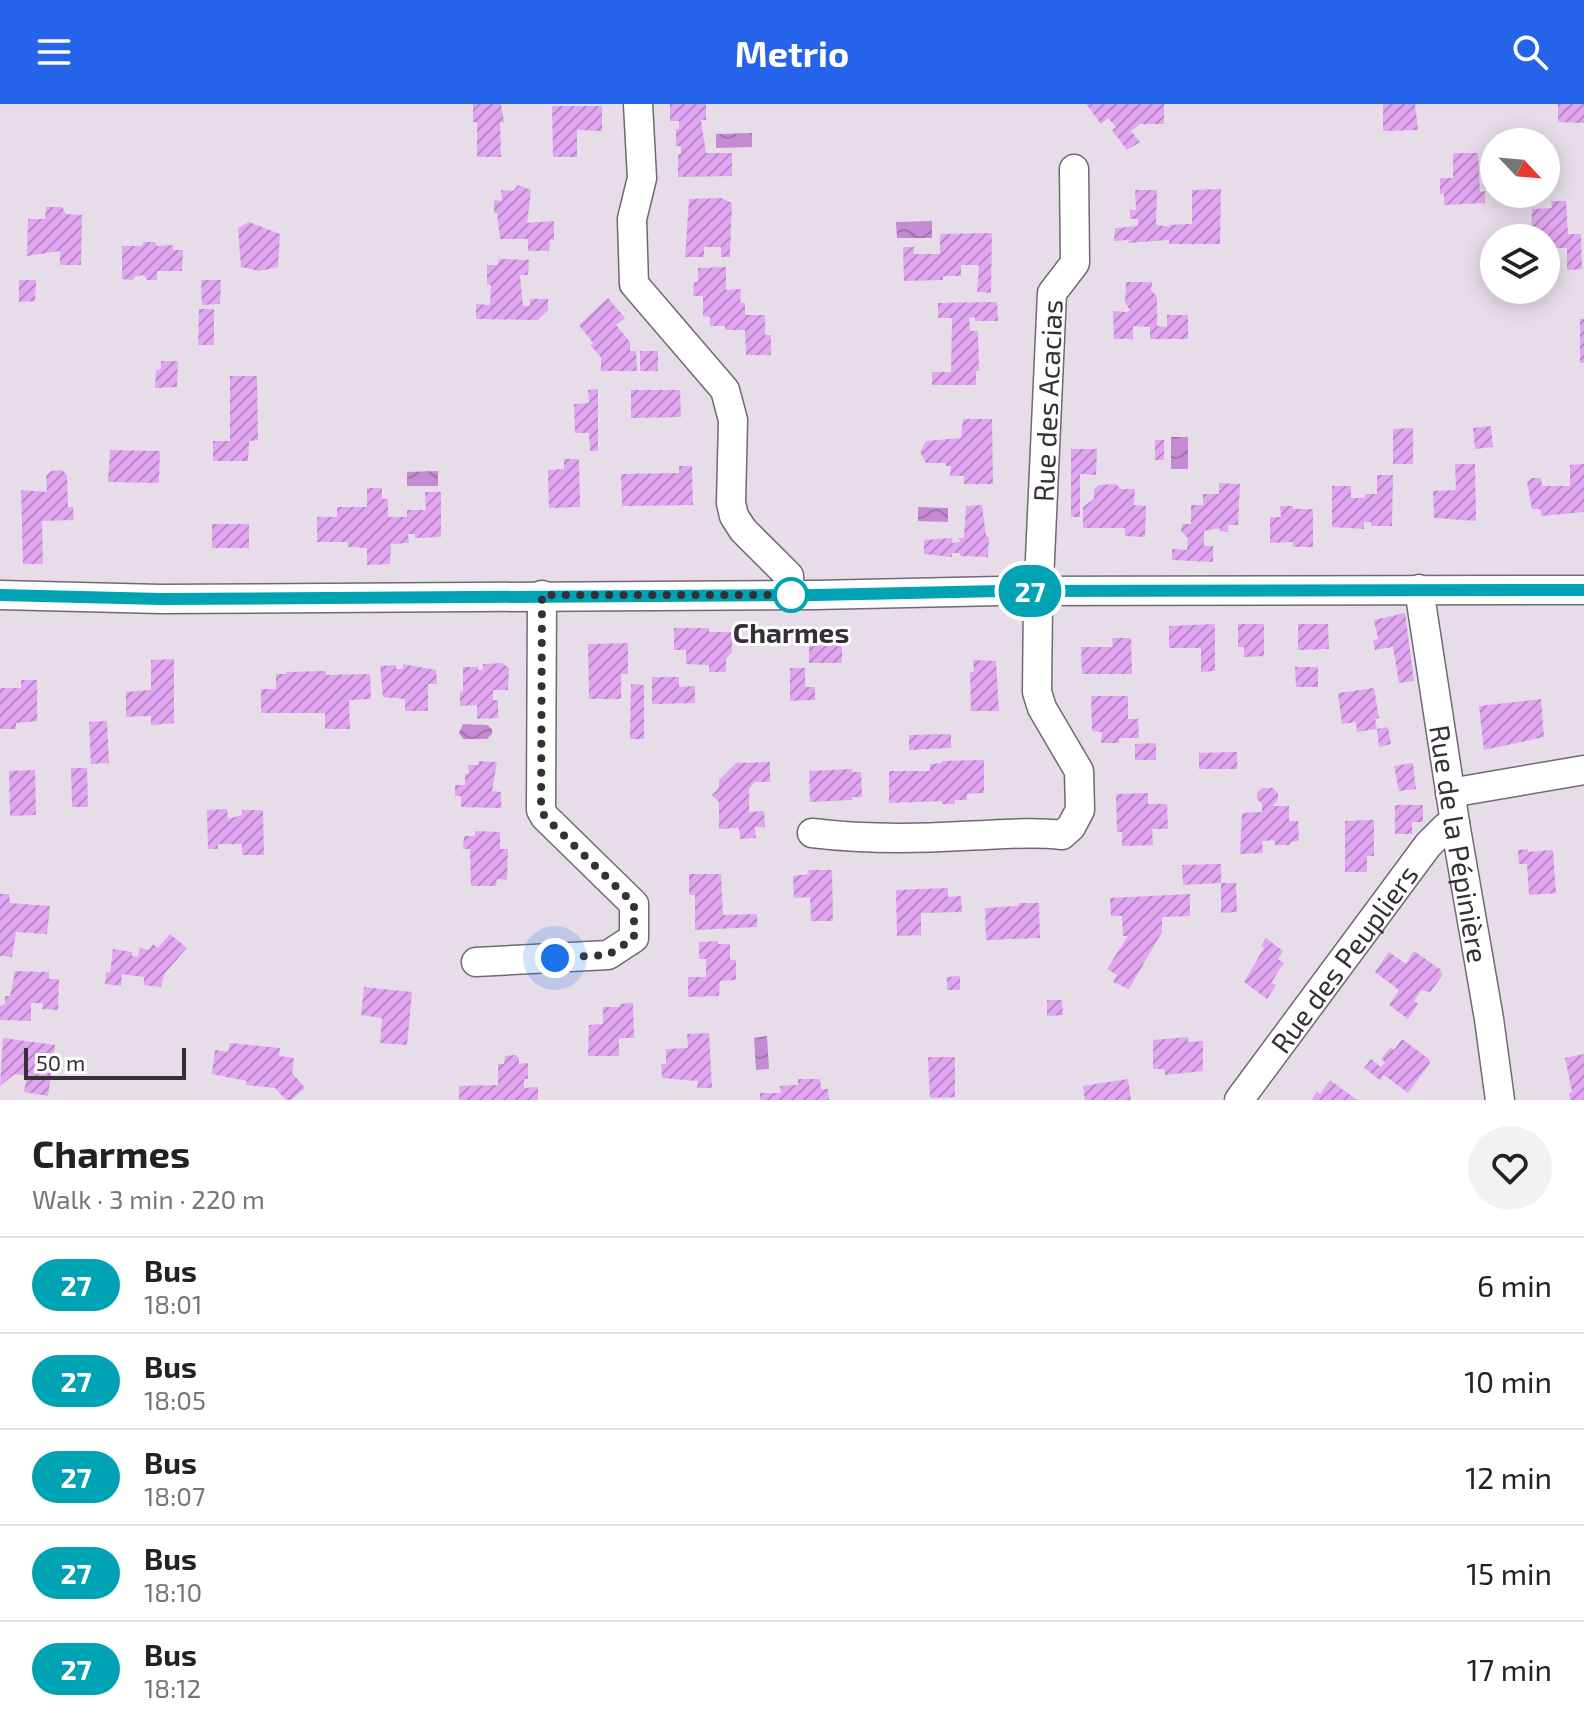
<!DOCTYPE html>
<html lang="en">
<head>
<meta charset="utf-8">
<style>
	:root { --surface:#fff; --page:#f2f2f2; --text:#222; --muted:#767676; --line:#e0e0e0; --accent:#2563eb }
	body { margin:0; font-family:"Exo 2",sans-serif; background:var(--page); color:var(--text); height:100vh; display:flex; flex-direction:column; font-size:30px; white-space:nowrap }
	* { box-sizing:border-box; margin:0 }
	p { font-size:26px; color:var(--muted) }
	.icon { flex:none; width:44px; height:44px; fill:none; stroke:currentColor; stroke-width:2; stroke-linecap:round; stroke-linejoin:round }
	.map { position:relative; height:996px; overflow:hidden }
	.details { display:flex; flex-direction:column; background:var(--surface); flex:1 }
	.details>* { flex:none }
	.badge { padding:0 16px; border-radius:26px; font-size:28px; line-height:52px }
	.needle { width:52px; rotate:116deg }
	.controls { position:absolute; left:1480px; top:24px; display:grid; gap:16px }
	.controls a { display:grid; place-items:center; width:80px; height:80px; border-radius:50%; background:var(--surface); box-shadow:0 4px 20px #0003; font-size:40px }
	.scale { position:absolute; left:24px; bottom:20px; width:162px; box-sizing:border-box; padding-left:8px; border:4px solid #343035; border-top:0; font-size:22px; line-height:28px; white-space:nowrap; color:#343035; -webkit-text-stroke:6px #fff; paint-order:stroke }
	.you { position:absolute; width:40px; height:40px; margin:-20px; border:6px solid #fff; border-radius:50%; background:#1a73e8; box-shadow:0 0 0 12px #1a73e833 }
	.map>.badge { position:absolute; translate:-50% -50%; box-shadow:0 0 0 4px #fff }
	.round { display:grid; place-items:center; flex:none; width:84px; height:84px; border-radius:42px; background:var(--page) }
	.head { display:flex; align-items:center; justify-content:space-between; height:136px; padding:0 32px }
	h1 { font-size:38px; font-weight:700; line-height:60px }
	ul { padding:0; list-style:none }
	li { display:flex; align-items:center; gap:24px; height:96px; padding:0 32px; border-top:2px solid var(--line) }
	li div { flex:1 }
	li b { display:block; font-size:30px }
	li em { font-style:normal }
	li .badge { min-width:88px; font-weight:700; text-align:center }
	header { display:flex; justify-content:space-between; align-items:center; height:104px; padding:0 32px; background:var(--accent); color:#fff; font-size:36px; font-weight:700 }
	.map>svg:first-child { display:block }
	.water { fill:url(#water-waves) }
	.building { fill:url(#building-hatch) }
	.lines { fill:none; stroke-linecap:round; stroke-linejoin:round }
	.minor-casing { stroke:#706873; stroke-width:31 }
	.minor { stroke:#fff; stroke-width:28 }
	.line-casing { stroke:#fff; stroke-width:18 }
	.line { stroke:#00a3b4; stroke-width:12 }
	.walk { stroke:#343035; stroke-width:8; stroke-dasharray:0 14.4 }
	.stop-dot { fill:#fff; stroke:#00a3b4; stroke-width:4 }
	.labels { text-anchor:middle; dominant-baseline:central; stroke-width:6; stroke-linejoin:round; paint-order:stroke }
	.street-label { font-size:28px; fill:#343035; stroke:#fff }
	.stop-label { font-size:28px; font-weight:bold; fill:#343035; stroke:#fff }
</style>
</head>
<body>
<header><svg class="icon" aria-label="menu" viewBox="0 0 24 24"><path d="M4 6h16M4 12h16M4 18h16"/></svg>Metrio<svg class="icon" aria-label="search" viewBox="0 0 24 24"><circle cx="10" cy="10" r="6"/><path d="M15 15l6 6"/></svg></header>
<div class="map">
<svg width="1584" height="996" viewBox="0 0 1584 996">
	<defs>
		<pattern id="water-waves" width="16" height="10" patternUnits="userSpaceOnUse" patternTransform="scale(2)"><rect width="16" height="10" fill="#c58ad4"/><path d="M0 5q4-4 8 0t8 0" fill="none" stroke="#a171ad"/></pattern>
		<pattern id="building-hatch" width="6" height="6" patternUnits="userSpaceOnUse" patternTransform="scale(2)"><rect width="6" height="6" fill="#e2a5f2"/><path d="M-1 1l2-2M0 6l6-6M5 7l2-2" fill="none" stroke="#b887c5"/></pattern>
	</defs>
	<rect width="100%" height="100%" fill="#e7dde9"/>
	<path class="water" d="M752,29V43L716,44V30Z
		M932,117V134H897L896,118Z
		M1171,333H1188V365H1171Z
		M438,367V382H407V368Z
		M918,403L948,404V418L918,417Z
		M463,620L487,621L492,625V630L487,635H463L459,629Z
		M767,932L769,965L756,966L754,934Z"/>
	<path class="building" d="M473,0H501L504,18L500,19L501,53H477V18H473Z
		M670,0H706V16H701L706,49H732V72L678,73V50H681V42H676V25H679V17H670Z
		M1086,0H1164V20H1140L1131,27L1140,38L1127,46L1112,26L1116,23L1108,14L1101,20Z
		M1383,0H1415L1418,26L1383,27Z
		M1558,0H1584V19L1558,18Z
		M552,2H602V27L577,26V53H553Z
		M1453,49H1478L1480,88L1485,87V99L1444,101V90H1440V74H1453Z
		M518,81L531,86L527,119L554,117V136L550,135L549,147H528V135H500L497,109H494V96L502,97L501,86L513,87Z
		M1221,85L1220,140H1169V136L1128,139L1129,136L1114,137L1115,124L1138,122V115H1130V106H1136L1135,86H1157L1156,121L1170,123L1169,121L1192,120V86Z
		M721,94L732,99L730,153H721V143H704V153H685L689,95Z
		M1551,97H1566L1568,130H1581L1582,165L1567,166V144H1546V134H1531L1532,105L1552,104Z
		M46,103H62L66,110L82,111L81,161H60V147L27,152L28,115H45Z
		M249,118L280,130L278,163L259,167L241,163L238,124Z
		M992,129L991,189L977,188L979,161H961V172H943V176L904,177L903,143H914V150H940V130Z
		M144,138H155L157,142L173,141V146H183L182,167H157V176H147L144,171L136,172L132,176L122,175V142H142Z
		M499,155L529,156L528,171H520L523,202H530V195H548V206L538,216L476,215V200L490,201L491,181L487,180V161H498Z
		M726,163V186L741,185L740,198L745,199V211H765V231H771V251H746L745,226H725V222H710V213L703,212V192H693L694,178H698V164Z
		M19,176H36L35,197L19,198Z
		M201,176H221L220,200L202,201Z
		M1126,178H1152L1151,186L1157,193V222L1167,223V211H1188V235H1150V223L1133,222V235H1114L1113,207L1127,208L1130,206L1125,199Z
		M608,194L625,214L616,221L630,238V247H636L637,267H601V253L590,241L593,239L579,221Z
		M997,198L998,217H975V213L969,214L970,227H978L979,267H976V281H932V268H951L952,214H938V199Z
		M199,205H214V241H198Z
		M1580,215H1584V259H1580Z
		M640,247H658V267H640Z
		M161,257H178L177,283L155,284L156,266L161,265Z
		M230,272H257L258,336L249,337L248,357H213V337H230Z
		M598,285V347H590L589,329H575L574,300L589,299L588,286Z
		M631,286H680L681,313L631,314Z
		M963,315H992L993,380H964V372H950L951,362H946V359H926L920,348L926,337L961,334Z
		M1491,322L1493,343L1475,345L1473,324Z
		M1413,324V360H1393V325Z
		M1155,336H1164V356H1155Z
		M1071,345H1097L1096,371L1080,370V413H1071Z
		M110,346L160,347L159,379L108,378Z
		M564,355H579L580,403L549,404L548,366L564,365Z
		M1455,360H1475L1476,417L1434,414L1433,387L1456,386Z
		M1584,360V408L1541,412L1540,405H1532L1527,378L1532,374H1541L1542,382H1570V361Z
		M679,362H692L693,401L622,402L621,370L679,369Z
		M62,366L67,371L68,403H73L74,416L42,417L43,460H23L21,386L47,388L46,372L51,367Z
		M1377,371H1393L1392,422H1371V418H1364V425L1332,423V382H1351V394H1365V390H1377Z
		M1219,379L1240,380L1238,421H1228V428L1219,427L1220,424L1204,427V442H1213V458L1172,456V445L1187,446L1188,434L1181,427L1182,420H1191V401H1203V390H1219Z
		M1116,380L1121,385H1135L1134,401L1146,402L1145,433L1125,432V424H1083V403L1094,395V385L1099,381Z
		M367,384H382V395H388V413H407V406H426L425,388H441V433L415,434V430H408L409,439L391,440L390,460L367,461V444L348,443V438H317V413H337V403H367Z
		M982,401L986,432L989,433L988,453L960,452V449H952V453L924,450V436L952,434V439L960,438L959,434H964L966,402Z
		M1280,402H1293V405H1313V443H1293V438L1270,439V413H1281Z
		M212,420H249V444H212Z
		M1405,509L1414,577L1399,579L1393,543L1375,546L1373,536L1378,535L1374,516Z
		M1215,520V567L1201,568V544H1169V522Z
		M1238,520H1264V552L1244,553V543H1238Z
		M1298,520H1328L1329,545L1298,546Z
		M674,524H709V528H732V548L726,555V568H709V561L686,560V546H674Z
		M809,524L842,525V559H809Z
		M1112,534H1131L1132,570H1082L1081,543H1113Z
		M628,539V570H621V595H589L588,540Z
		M174,555V619L151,621V612L126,613V588L151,586V556Z
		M973,556L996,557L999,607H971L970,568H974Z
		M502,559L509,564L508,586H493V596H498V614L477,615V601L460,602V588L463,587V563H478V566H483V560Z
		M403,560L436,566L437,580H428V607H405V595L383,593L380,562L396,561V565H403Z
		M1295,563H1318V583H1296Z
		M790,564H805V583H815V596L790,597Z
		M326,567V571L370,570L371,595L349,596L350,625H325V609H261V585H276V570H286V568Z
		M652,573H679V583L695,582V599L652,600Z
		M21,576H37V617L16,619V625H0V584H21Z
		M631,580L644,581V635H630Z
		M1374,584L1379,614L1375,615L1377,625L1357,628L1356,618L1342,620L1338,589Z
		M1091,592H1128V615H1138L1139,634H1119V639H1101L1102,628L1092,627Z
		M1541,595L1544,633L1484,646L1479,602Z
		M107,617L109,659L91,660L89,618Z
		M1388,623L1391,640L1379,643L1377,625Z
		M951,630V644L909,646V631Z
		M1156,639V656H1135V640Z
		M1237,648V665H1199V649Z
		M984,656V689L967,690V696H955V700H942V697L889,699V667H930V660L942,659V657Z
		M479,657L497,658L492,687L501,688V704L461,703V692H455V681H465V670H469L468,661H479Z
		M770,658V678H755L749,685V708L764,707L765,723H755L756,734L740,735L739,724L719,725V698L712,691L719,684V676L736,659Z
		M1413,659L1416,685L1399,687L1394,662Z
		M71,664H87L88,703H72Z
		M852,665V668H861L862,693H852V696L810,698L809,667Z
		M35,666L36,711L10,712L9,667Z
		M1262,684H1273L1278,689V695L1273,702H1289V717H1298L1299,737L1290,738V741H1275L1274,736L1262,737L1263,749L1240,750L1242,709L1262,708V700L1257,695V689Z
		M1148,689V700H1167L1168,725H1152L1153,741L1122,742V728H1117L1116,690Z
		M1395,701H1423V718H1412V730H1395Z
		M227,705L228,715L242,711V706H263L264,751H242V740H218V745H208L207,706Z
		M1374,716V752H1367V768H1345V717Z
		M475,727L500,728V745H508L507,776L497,775L496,782H471L470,745H463L464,732H475Z
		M1528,745V748L1553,746L1556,789L1529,791L1527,760H1519L1518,746Z
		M1221,760V779L1183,781L1182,761Z
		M808,766H832L833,817H811L810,793L794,794L793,772L809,770Z
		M689,770H721L723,811L757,810V823L695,826V791H689Z
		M1221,779H1236L1237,808L1221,809Z
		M948,784V793L961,792L962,808L921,809V831L897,832L896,786Z
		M0,790H9L10,799L50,802L47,830L16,828L12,853L0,852Z
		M1190,790V812L1162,813V828L1129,885L1113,878L1117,871L1107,865L1128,832H1123L1122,812H1111L1110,794Z
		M1019,799H1039L1040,834L986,836L985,804L1018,802Z
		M170,830L187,844L164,870L161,883L144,881V873L122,870L121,882L105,880L106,868L110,869L113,845L132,848V852L138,853L140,844L149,846L153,840L158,844Z
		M1266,834L1283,847L1278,855L1284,859L1271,879L1276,881L1267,895L1244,878L1264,844L1261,842Z
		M718,837V840H730V856H736V876L720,877L719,892L688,893V873H706V855H699V838Z
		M1414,847L1441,866L1442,872L1430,888L1421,886L1414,897L1418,900L1408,915L1389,901L1399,886L1375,868L1389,848L1406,860Z
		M15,867L49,868V875H59L58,906L42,905L43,899H31V917L0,916V902L5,900V892H10Z
		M960,872V886H947V873Z
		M364,883L412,888L407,941L380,939L382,914L361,911Z
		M1047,896H1062L1063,911L1047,912Z
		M633,899L634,934H619V952H588L589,921L603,920V903H620V900Z
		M709,929L712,984H697L698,977L662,974L661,960H666V945L688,944L687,930Z
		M1188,933V938L1203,937V967L1165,971L1164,965H1153V936Z
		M3,934L55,941L48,992L24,988L27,972L15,970L0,982Z
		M1402,935L1429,955L1430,959L1408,989L1384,971L1380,976L1364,964L1371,955L1381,963L1385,958L1381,955L1391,943L1394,946Z
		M230,939L280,944L279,952L294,954L292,969L305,984L291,996H286L275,984L246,981L247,977L212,970L215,946L228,948Z
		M1584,950V996H1570L1569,989L1572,988L1565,954Z
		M515,951L519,954V960L528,959V975H524V984L538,983V996H459V982L498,981V960H504L505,952Z
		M928,953H955V993L930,994Z
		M798,975H820L821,985H828L829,996H760V989H781L780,982L798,981Z
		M1128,975L1131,996H1085L1083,982Z
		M1330,976L1357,996H1311L1317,988L1320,990Z"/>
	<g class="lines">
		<defs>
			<g id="minor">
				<path d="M638,0L642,74L632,115L634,180L725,286L733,316L731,399L734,412L743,426L789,472L790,491"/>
				<path id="s1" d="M1419,485L1455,719L1489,915L1500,996"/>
				<path d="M0,491L161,495L815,491L1000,487L1584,486"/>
				<path d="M1450,689L1584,666"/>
				<path id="s2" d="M812,729C861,735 913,735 962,732C996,731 1029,727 1062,731L1071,723L1080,706L1079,667L1042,604L1037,588L1038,499L1052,189L1075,159L1074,65"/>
				<path d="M476,858L608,851L634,834V800L545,713L541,706L542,491"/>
				<path id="s3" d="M1239,996L1428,741L1446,723L1455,719"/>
			</g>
		</defs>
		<use href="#minor" class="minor-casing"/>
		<use href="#minor" class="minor"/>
	</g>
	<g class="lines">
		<defs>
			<path id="line" d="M0,491L161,495L815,491L1000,487L1584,486"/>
		</defs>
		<use href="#line" class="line-casing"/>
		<use href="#line" class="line"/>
		<path class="walk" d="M555,854L608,851L634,834V800L545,713L541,706L542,491H791"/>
	</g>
	<circle class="stop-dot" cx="791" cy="491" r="16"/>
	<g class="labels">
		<g class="street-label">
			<text stroke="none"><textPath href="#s2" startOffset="702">Rue des Acacias</textPath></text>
			<text stroke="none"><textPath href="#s1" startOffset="258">Rue de la Pépinière</textPath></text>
			<text stroke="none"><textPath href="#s3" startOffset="176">Rue des Peupliers</textPath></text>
		</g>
		<g class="stop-label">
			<text x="791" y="528">Charmes</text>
		</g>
	</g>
</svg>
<div class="controls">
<a><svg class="needle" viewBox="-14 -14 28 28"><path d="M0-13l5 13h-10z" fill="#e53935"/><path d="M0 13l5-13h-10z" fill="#767676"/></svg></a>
<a><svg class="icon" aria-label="layers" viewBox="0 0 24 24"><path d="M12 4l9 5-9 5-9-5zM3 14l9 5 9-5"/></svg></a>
</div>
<div class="scale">50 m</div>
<div class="you" style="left:555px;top:854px"></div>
<b class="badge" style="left:1030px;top:487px;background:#00a3b4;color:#fff">27</b>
</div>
<section class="details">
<div class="head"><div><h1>Charmes</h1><p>Walk · 3 min · 220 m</p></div><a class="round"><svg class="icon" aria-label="heart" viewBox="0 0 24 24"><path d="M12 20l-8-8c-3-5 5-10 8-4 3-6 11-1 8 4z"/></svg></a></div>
<ul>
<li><span class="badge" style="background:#00a3b4;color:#fff">27</span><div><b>Bus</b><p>18:01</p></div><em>6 min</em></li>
<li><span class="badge" style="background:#00a3b4;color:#fff">27</span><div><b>Bus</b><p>18:05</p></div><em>10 min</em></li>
<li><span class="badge" style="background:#00a3b4;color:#fff">27</span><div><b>Bus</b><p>18:07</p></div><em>12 min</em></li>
<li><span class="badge" style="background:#00a3b4;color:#fff">27</span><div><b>Bus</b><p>18:10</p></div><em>15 min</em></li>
<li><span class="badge" style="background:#00a3b4;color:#fff">27</span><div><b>Bus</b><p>18:12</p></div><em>17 min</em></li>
</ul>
</section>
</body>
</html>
